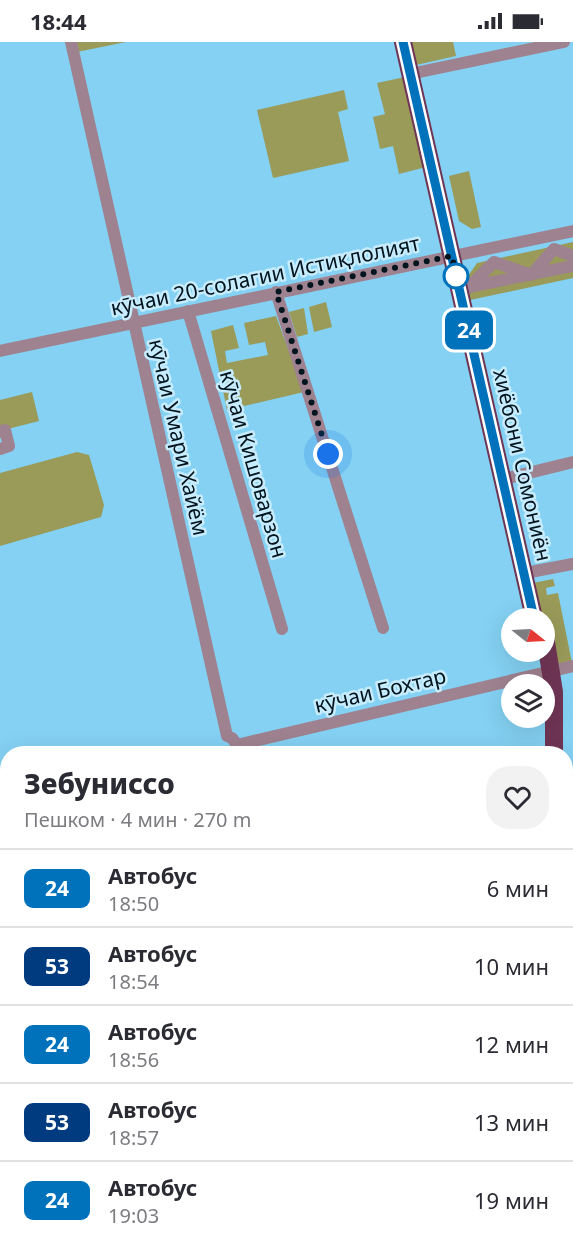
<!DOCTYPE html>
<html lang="ru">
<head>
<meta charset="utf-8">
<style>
	:root { --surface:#fff; --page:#f2f2f3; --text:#2b2b33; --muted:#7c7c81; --line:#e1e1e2 }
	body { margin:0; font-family:"Noto Sans",sans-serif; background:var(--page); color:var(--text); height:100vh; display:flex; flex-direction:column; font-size:22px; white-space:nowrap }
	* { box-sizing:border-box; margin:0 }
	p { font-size:20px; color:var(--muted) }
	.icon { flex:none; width:33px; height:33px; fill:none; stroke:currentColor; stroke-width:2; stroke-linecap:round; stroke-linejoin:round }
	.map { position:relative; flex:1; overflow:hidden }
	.panel { position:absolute; left:0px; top:704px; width:573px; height:506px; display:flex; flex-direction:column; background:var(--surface); border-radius:24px 24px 0 0; box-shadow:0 6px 24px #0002 }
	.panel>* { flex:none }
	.badge { padding:0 12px; border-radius:9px; font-size:21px; line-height:39px }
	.needle { width:39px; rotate:108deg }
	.controls { position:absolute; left:501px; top:566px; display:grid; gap:12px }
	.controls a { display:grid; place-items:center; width:54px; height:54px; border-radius:50%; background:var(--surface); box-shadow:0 6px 24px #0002; font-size:30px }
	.you { position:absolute; width:30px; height:30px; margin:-15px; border:4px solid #fff; border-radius:50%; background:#1a73e8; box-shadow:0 0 0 9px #1a73e833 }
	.map>.badge { position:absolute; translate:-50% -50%; box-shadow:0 0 0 3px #fff }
	.round { display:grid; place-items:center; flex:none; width:63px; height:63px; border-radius:24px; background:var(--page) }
	.overview { display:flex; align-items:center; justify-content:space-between; height:102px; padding:0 24px }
	h1 { font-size:28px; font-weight:800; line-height:45px }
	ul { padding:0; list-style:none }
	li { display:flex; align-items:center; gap:18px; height:78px; padding:0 24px; border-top:2px solid var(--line) }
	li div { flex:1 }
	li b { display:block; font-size:22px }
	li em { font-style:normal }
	li .badge { min-width:66px; font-weight:700; text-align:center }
	.status { display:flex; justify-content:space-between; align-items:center; height:42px; padding:0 30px; background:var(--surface); direction:ltr }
	.status svg { height:16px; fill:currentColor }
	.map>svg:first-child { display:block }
	.green { fill:#9a9a59 }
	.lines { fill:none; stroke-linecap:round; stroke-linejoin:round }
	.minor { stroke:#9f8290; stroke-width:12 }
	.highway { stroke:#6f3554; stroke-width:18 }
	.line-casing { stroke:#fff; stroke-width:14 }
	.line { stroke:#0072bc; stroke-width:9 }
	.walk { stroke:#00141e; stroke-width:6; stroke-dasharray:0 10.8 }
	.stop-dot { fill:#fff; stroke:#0072bc; stroke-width:3 }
	.labels { text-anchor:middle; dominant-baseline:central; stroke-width:5; stroke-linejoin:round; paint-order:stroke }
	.street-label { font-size:21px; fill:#00141e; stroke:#c7ecfd }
</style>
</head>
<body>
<div class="status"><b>18:44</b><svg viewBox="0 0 49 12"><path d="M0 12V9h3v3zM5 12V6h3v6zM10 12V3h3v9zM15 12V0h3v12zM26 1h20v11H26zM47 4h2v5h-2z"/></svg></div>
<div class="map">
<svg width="573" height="1208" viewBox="0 0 573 1208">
	<rect width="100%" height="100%" fill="#84d1f3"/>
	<path class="green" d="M75,0H126L77,10Z
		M411,0H453L456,14L416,23Z
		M405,35L426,125L399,132L393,104L380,107L373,75L385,72L377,41Z
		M344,48L348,67L338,70L349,119L273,136L257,68Z
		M469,129L481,185L472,187L459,179L449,134Z
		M573,200V236L470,258L466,237L477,221Z
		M326,260L332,285L314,290L309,265Z
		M304,266L308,292L297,295L289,270Z
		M276,274L304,350L227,368L211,289L233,283L239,306L225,309L227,321L268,313L265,300L249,303L244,281Z
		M32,350L39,379L0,389V358Z
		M77,410L89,413L104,463L101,475L0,504V431Z
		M553,537L555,544L546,546L547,553L558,551L572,621L551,626L545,594L544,576H541L533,541Z
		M454,1202H509L508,1208H453Z"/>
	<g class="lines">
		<path class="minor" d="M71,0L227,694L232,696L237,703L573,624
			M410,32L564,0
			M468,245L573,224
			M468,246L494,220L531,233L554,207L573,214
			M276,250L383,586
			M188,269L282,587
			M0,309L573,189
			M0,390L5,388L9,404L0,407
			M504,437L573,420
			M525,531L573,522
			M566,735L573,734
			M566,880L573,878
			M0,892L8,891
			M566,997L573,995
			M65,1202L96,1208
			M17,1208L18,1202
			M156,1208L157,1202
			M260,1208L261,1202"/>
		<path class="highway" d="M403,0L534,576
			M544,588L554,650V711
			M450,1208L451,1202"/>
	</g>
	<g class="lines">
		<defs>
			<path id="line" d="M403,0L534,576"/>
		</defs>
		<use href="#line" class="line-casing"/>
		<use href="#line" class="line"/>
		<path class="walk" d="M328,412L276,250L452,214L456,234"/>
	</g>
	<circle class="stop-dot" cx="456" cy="234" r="12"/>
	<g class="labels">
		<g class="street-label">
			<text transform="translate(265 233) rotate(-12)">кӯчаи 20-солагии Истиқлолият</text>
			<text transform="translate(179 395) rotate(77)">кӯчаи Умари Хайём</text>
			<text transform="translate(254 422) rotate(74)">кӯчаи Кишоварзон</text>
			<text transform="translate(523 423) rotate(77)">хиёбони Сомониён</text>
			<text transform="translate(380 648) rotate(-13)">кӯчаи Бохтар</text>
		</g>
	</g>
</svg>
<div class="controls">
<a><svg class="needle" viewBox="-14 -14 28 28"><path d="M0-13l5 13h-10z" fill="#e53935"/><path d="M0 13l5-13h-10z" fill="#7c7c81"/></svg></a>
<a><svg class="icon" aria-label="layers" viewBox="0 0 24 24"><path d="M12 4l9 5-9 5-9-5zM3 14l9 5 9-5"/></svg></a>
</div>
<div class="you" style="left:328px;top:412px"></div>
<b class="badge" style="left:469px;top:288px;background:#0072bc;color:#fff">24</b>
<section class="panel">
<div class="overview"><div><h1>Зебуниссо</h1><p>Пешком · 4 мин · 270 m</p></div><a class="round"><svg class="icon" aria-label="heart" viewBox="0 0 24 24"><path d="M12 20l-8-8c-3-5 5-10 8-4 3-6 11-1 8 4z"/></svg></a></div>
<ul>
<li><span class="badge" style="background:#0072bc;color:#fff">24</span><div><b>Автобус</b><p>18:50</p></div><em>6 мин</em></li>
<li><span class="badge" style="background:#003b80;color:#fff">53</span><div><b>Автобус</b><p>18:54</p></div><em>10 мин</em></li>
<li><span class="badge" style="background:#0072bc;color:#fff">24</span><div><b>Автобус</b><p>18:56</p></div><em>12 мин</em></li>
<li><span class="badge" style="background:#003b80;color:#fff">53</span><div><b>Автобус</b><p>18:57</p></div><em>13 мин</em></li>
<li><span class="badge" style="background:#0072bc;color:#fff">24</span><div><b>Автобус</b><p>19:03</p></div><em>19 мин</em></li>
</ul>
</section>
</div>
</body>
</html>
